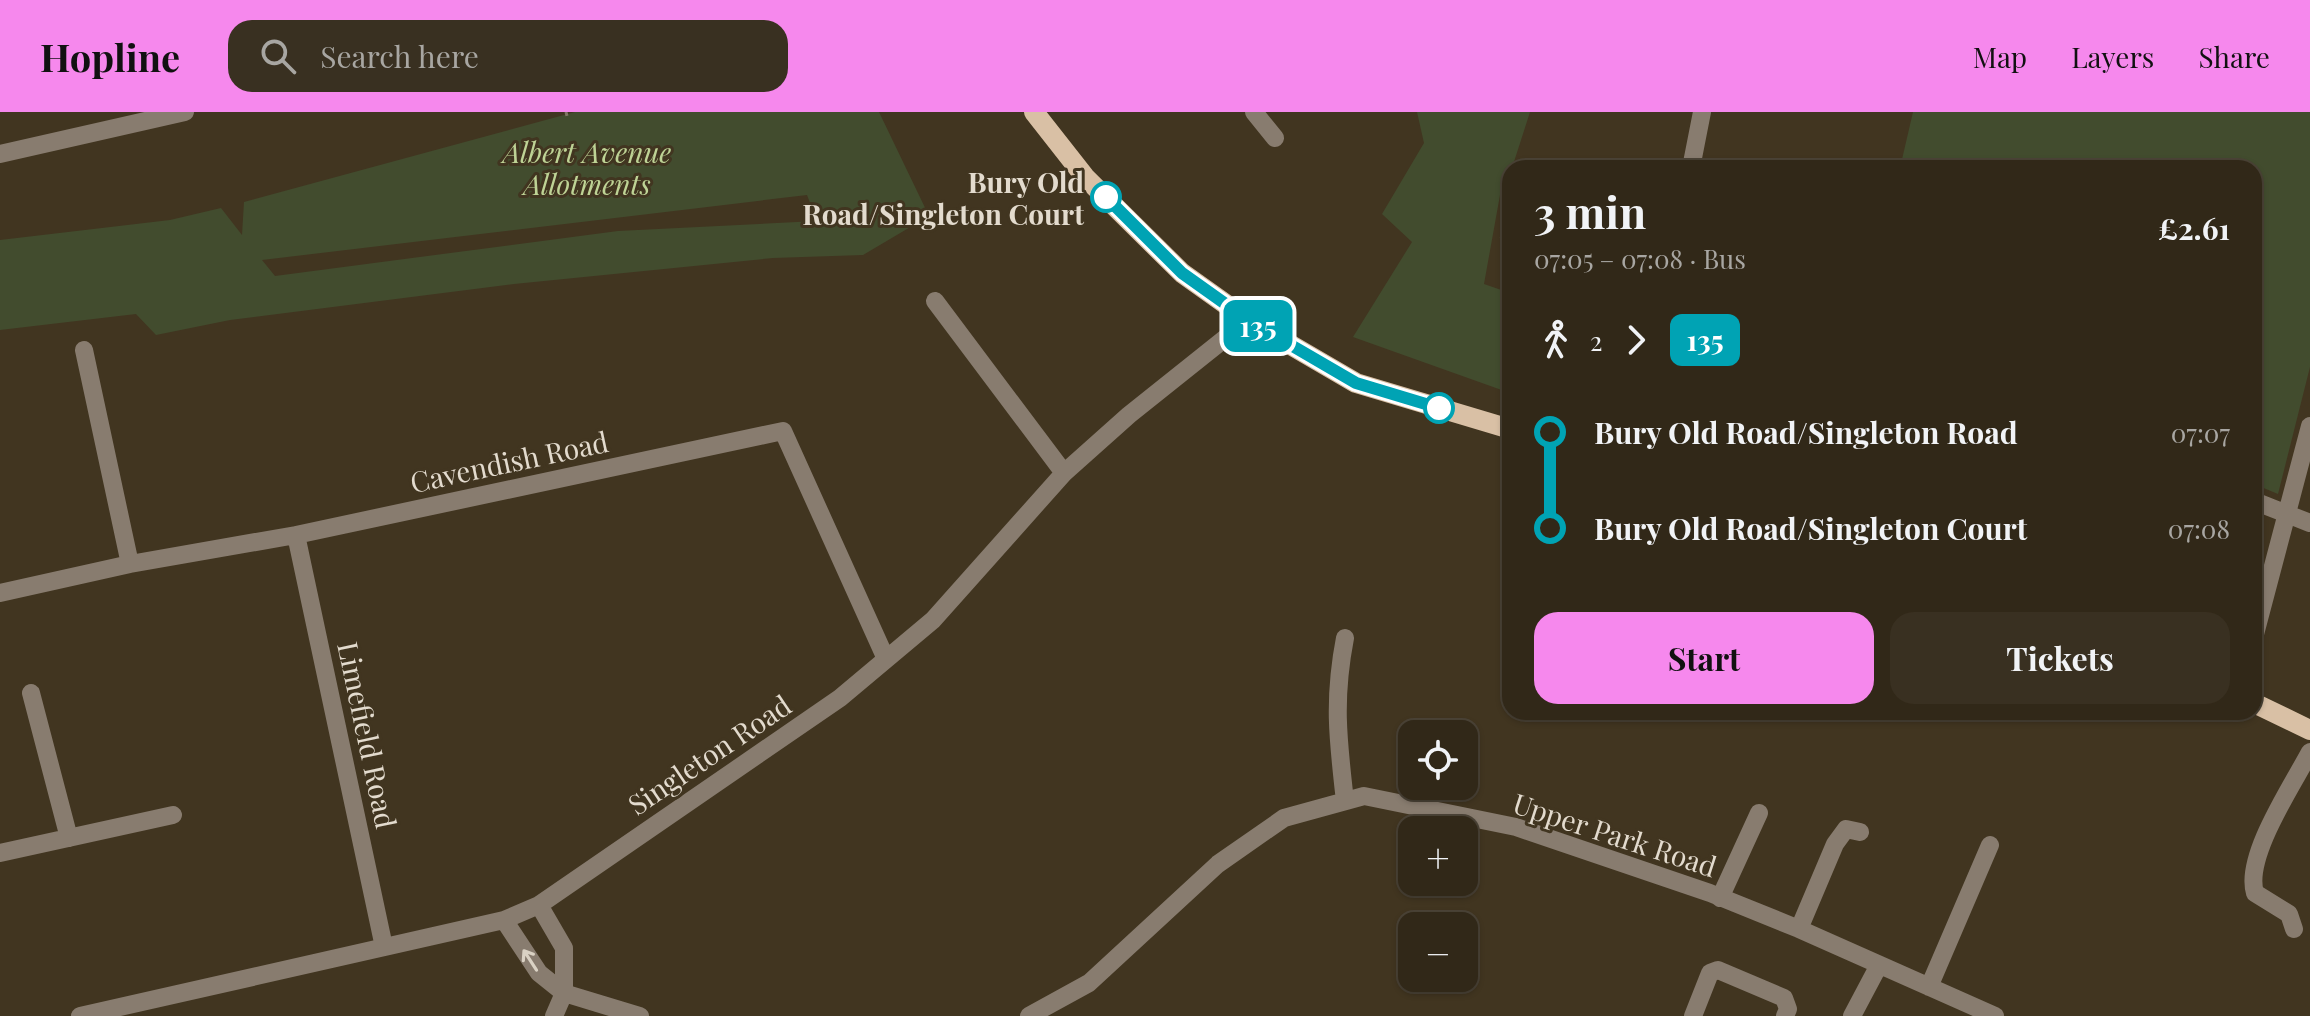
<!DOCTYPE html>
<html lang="en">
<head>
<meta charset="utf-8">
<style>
	:root { --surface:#312818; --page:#393021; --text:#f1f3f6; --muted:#a8a6a2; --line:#4c4437; --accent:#f688ed }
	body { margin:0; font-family:"Playfair Display",serif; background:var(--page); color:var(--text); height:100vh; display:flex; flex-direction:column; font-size:30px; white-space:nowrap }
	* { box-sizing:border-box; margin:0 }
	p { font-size:26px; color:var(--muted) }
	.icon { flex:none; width:44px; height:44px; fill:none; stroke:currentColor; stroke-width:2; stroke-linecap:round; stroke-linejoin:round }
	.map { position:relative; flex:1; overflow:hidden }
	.panel { position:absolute; left:1502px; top:48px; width:760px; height:560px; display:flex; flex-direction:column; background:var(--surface); border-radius:24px; box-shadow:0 2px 6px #0004,0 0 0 2px var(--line) }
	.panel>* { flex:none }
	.badge { padding:0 16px; border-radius:12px; font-size:28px; line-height:52px }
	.tools { position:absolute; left:1398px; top:608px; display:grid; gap:16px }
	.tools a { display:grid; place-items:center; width:80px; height:80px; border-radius:16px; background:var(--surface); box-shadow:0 2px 6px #0004,0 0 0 2px var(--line); font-size:40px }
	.map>.badge { position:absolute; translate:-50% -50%; box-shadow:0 0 0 4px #fff }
	.legs { display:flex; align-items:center; gap:12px; height:88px; padding:0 32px; font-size:26px }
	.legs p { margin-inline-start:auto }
	.head { display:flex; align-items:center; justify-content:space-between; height:136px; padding:0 32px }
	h1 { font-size:44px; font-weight:700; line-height:60px }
	.action { display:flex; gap:16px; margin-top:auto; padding:16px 32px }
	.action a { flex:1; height:92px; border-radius:24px; background:var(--accent); color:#111; font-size:32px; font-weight:700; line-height:92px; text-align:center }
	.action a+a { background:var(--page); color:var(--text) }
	ul { padding:0 32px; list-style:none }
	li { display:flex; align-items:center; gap:28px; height:96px; font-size:30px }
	li i { display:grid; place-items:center; width:12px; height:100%; margin:0 10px; background:currentColor }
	li i::after { content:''; width:20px; height:20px; margin:-10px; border:6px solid; border-radius:50%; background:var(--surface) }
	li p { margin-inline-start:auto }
	li:first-child i { background:linear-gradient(#0000 50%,currentColor 0) }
	li:last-child i { background:linear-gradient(currentColor 50%,#0000 0) }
	header { display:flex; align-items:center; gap:48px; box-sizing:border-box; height:112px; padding:0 40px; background:var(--accent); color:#111 }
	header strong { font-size:38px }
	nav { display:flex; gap:44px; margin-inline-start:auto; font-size:28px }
	.search { width:560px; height:72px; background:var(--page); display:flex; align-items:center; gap:20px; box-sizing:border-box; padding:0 28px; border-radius:24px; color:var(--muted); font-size:30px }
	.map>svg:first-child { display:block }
	.green { fill:#424c2e; fill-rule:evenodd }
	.building { fill:#5b403f; stroke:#a48583; stroke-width:2 }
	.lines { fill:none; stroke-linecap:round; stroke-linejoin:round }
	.path { stroke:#827766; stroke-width:3; stroke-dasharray:4 6; stroke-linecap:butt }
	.minor { stroke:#887c6f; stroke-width:18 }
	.major { stroke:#d9c0a5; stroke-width:20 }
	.oneway { stroke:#dad2c4 }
	.line-1-casing { stroke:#fff; stroke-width:18 }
	.line-1 { stroke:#00a3b4; stroke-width:12 }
	.stop-1-dot { fill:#fff; stroke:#00a3b4; stroke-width:4 }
	.labels { text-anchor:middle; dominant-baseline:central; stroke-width:6; stroke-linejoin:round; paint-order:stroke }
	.park-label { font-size:28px; font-style:italic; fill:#bed395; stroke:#413520 }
	.stop-label { font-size:28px; font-weight:bold; fill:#e3dbce; stroke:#413520; text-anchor:end }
	.street-label { font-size:28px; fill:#e3dbce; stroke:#413520 }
</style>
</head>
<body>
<header>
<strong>Hopline</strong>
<div class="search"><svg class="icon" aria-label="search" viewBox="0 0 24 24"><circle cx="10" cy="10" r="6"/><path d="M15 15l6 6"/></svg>Search here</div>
<nav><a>Map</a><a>Layers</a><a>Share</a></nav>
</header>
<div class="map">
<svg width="2310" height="904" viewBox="0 0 2310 904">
	<rect width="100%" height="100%" fill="#413520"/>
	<path class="green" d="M575,0H879L929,104L863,143L773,146L514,172L230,208L156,223L136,202L0,218V128L170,108L221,96L242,123L244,90ZM807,83L817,109L618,119L275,164L262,148Z
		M1417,0H1530L1512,56L1502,72L1484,172L1510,181V281L1353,225L1412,130L1382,102L1424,31Z
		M1913,0H2310V255L2278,382L2254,372V56H1900Z"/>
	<path class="building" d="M1510,68V127L1501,125Z"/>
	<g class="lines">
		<path class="path" d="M566,0L567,4"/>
		<path class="minor" d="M1254,0L1275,26
			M0,42L185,0
			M1691,56L1702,0
			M935,189L1064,361
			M84,238L130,452
			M2254,389L2310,411
			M296,423L384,835
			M0,481L130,452L296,423L783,319L886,547
			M2254,526L2310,314
			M31,581L69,726
			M1345,689C1338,628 1333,588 1345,526
			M0,741L173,703
			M1720,786L1759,701
			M539,793L564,836V881L554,904
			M504,808L539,861L564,881L640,904
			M1799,817L1835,732L1846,717L1860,720
			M2294,817L2289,802L2255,781C2244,745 2292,674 2310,640
			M1929,875L1990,733
			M80,904L504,808L539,793L840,586L933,508L1064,361L1129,303L1248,208
			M1029,904L1089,871L1218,752L1284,706L1364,684L1516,715L1710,781L1799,817L1995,904
			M1693,904L1710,861L1718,858L1784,886L1788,897L1785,904
			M1852,904L1879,853"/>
		<path class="major" d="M1034,0L1085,65L1182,161L1248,208L1356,271L1510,317
			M2254,591L2310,618"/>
	</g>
	<defs><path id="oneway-shaft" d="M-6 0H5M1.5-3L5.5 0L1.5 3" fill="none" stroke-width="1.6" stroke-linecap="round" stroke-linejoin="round" transform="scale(2)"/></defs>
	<use class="oneway" href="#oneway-shaft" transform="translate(530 848) rotate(-123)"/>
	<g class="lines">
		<defs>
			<path id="line-1" d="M1106,85L1182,161L1248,208L1356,271L1439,296"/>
		</defs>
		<use href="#line-1" class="line-1-casing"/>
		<use href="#line-1" class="line-1"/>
	</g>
	<g class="stop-1-dot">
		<circle cx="1106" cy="85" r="14"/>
		<circle cx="1439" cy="296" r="14"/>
	</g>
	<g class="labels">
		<g class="park-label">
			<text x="587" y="39">Albert Avenue<tspan x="587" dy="32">Allotments</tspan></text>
		</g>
		<g class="stop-label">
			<text x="1084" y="69">Bury Old<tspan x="1084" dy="32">Road/Singleton Court</tspan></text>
		</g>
		<g class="street-label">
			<text transform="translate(509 349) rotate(-12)">Cavendish Road</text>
			<text transform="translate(368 623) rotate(78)">Limefield Road</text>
			<text transform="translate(709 642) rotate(-34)">Singleton Road</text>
			<text transform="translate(1615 722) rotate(18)">Upper Park Road</text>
		</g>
	</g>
</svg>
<div class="tools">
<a><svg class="icon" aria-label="locate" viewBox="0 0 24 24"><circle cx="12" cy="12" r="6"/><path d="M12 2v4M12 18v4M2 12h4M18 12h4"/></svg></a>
<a>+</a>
<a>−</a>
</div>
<b class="badge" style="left:1258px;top:214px;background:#00a3b4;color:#fff">135</b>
<section class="panel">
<div class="head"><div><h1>3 min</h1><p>07:05 – 07:08 · Bus</p></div><b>£2.61</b></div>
<div class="legs"><svg class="icon" aria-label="walk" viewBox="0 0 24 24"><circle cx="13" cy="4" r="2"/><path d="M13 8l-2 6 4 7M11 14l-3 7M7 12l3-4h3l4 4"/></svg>2<svg class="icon" aria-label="forward" viewBox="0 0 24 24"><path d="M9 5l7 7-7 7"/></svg><b class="badge" style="background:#00a3b4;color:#fff">135</b></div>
<ul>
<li><i style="color:#00a3b4"></i><b>Bury Old Road/Singleton Road</b><p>07:07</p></li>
<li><i style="color:#00a3b4"></i><b>Bury Old Road/Singleton Court</b><p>07:08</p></li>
</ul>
<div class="action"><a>Start</a><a>Tickets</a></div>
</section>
</div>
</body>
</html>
